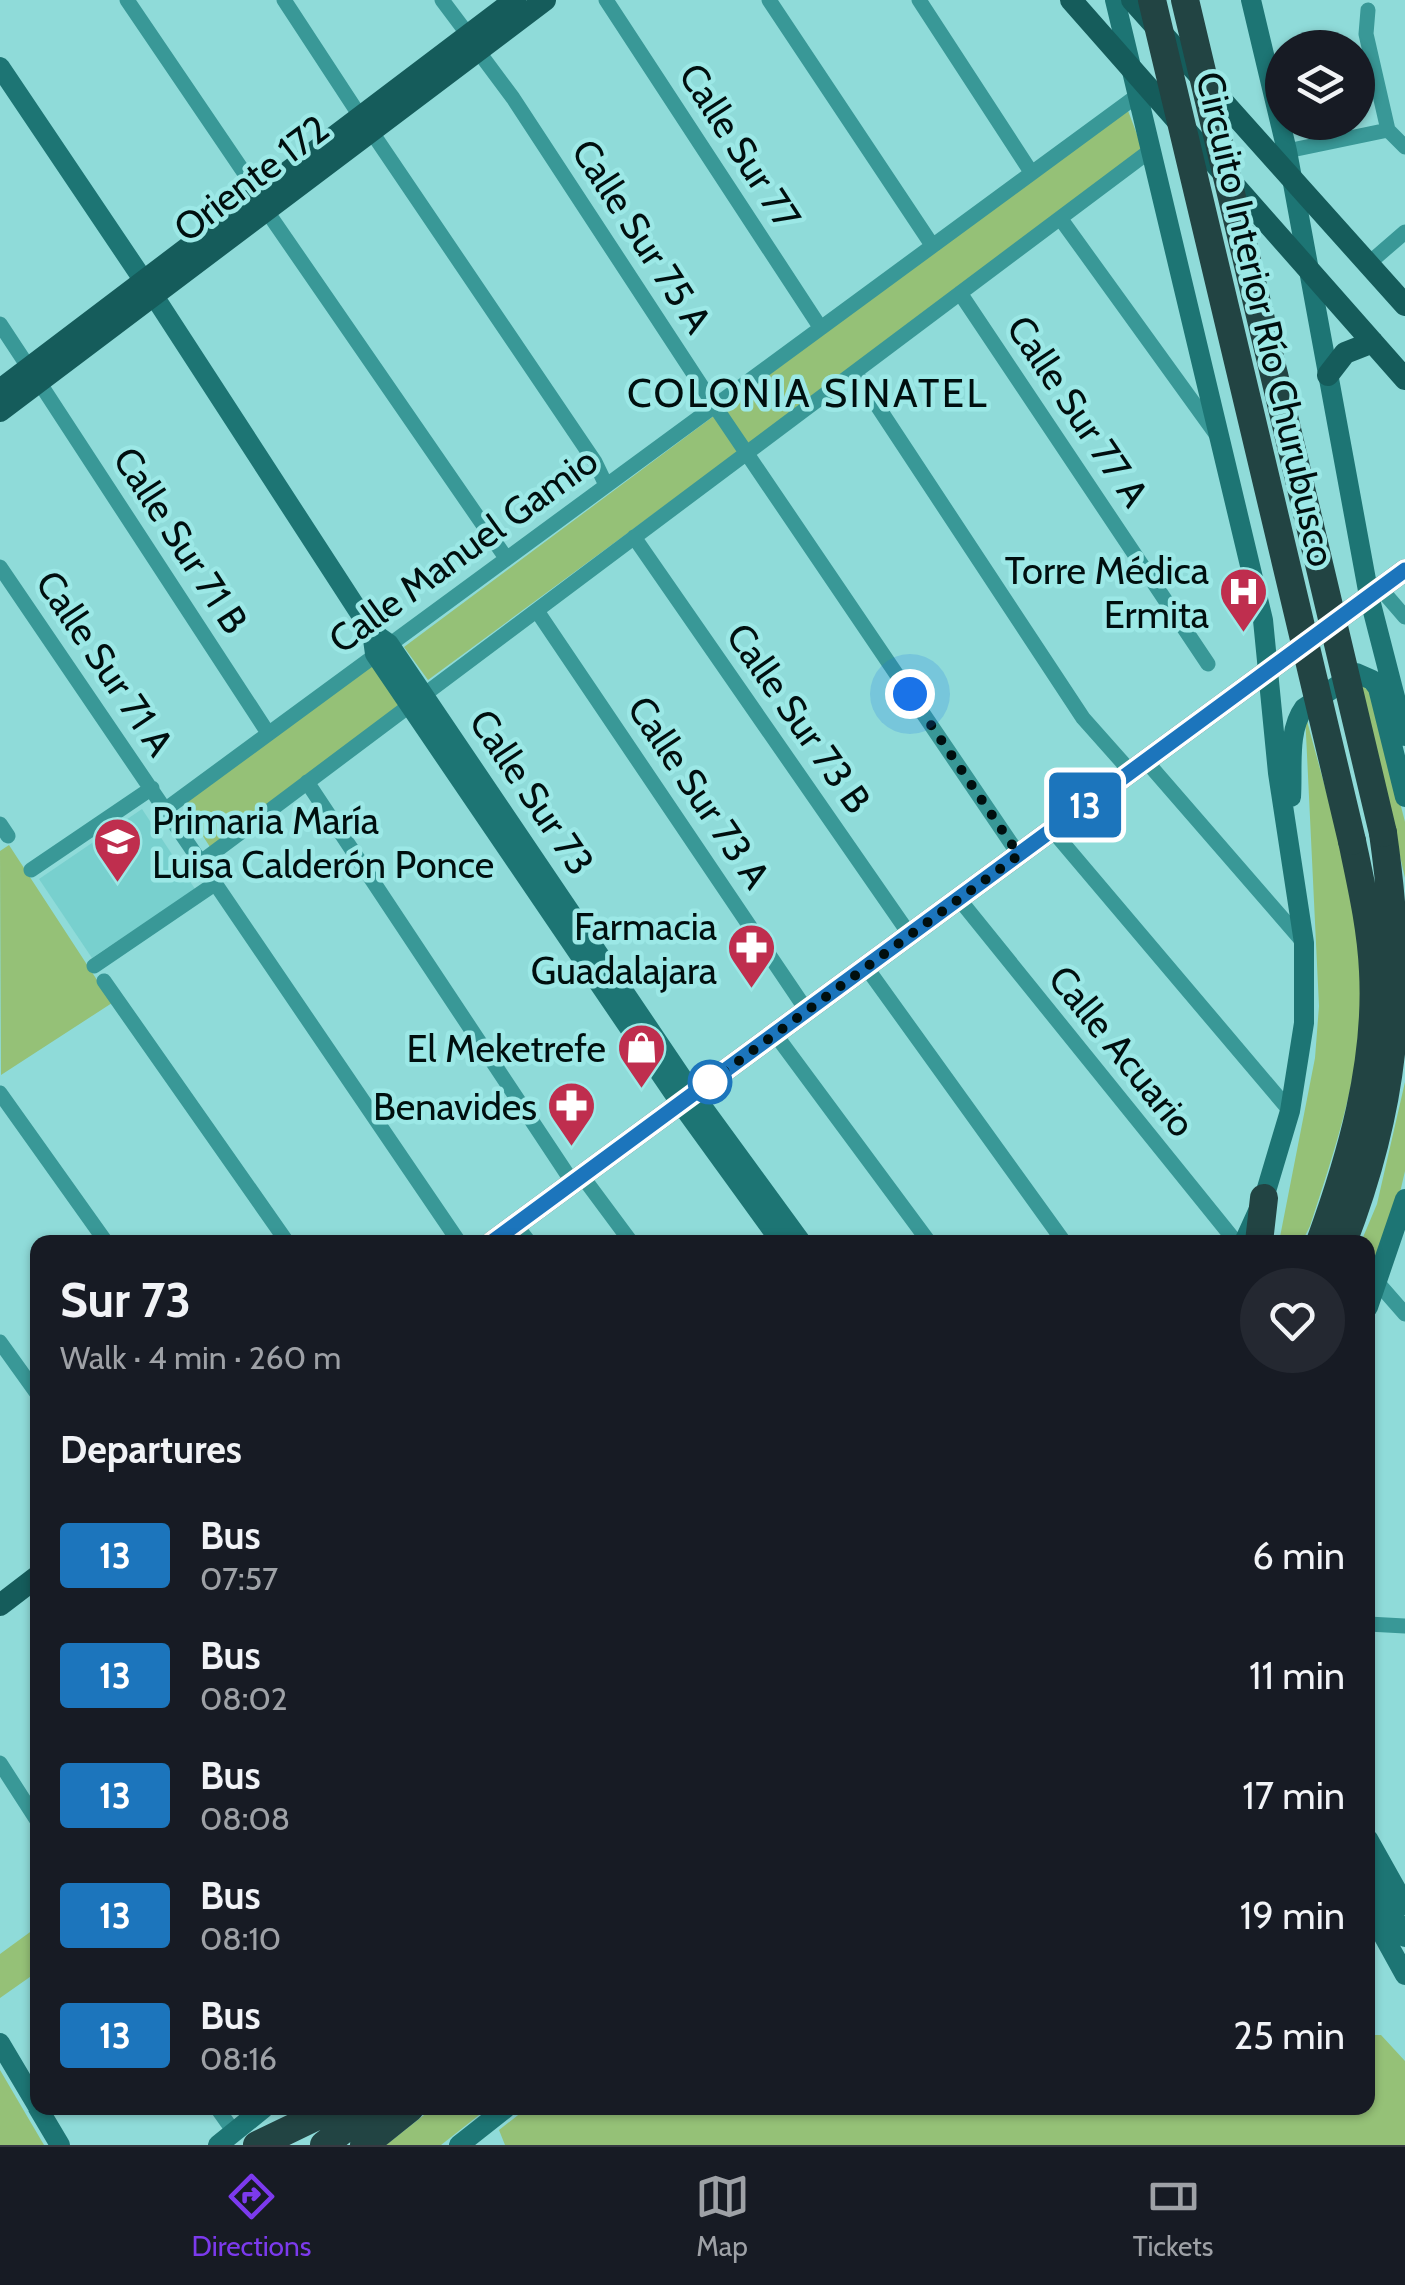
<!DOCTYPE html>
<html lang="en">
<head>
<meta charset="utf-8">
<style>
	:root { --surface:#171b24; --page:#242831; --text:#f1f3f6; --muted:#9ea1a6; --line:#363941; --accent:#7c3aed }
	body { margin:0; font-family:Cabin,sans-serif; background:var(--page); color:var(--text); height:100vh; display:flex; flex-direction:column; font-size:38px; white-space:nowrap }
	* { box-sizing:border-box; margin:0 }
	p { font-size:32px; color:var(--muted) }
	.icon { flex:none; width:55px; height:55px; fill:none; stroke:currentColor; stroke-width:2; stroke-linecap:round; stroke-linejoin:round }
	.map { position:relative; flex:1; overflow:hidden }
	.sheet { position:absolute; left:30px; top:1235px; width:1345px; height:880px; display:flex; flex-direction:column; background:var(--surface); border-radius:20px; box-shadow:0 2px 8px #0004 }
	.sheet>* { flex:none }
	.badge { padding:0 20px; border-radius:8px; font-size:35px; line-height:65px }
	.tools { position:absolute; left:1265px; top:30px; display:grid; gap:20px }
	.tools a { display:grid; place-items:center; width:110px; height:110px; border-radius:50%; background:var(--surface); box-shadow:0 2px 8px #0004; font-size:50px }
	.you { position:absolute; width:50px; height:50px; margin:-25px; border:8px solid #fff; border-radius:50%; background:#1a73e8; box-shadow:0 0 0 15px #1a73e833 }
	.map>.badge { position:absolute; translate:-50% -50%; box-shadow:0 0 0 5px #fff }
	h2 { padding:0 30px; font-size:38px; line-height:90px }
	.round { display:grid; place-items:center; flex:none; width:105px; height:105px; border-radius:52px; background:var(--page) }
	.overview { display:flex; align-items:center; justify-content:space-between; height:170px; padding:0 30px }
	h1 { font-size:48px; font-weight:700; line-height:75px }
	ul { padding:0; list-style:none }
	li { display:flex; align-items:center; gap:30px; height:120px; padding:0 30px }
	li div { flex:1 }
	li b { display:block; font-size:38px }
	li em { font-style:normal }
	li .badge { min-width:110px; font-weight:700; text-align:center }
	.tab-bar { display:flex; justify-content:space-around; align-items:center; height:140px; border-top:2px solid var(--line); background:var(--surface); font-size:28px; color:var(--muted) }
	.tab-bar a { display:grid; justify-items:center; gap:5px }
	.tab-bar .current { color:var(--accent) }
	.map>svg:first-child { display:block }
	.built { fill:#78d0ce }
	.green { fill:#95c177 }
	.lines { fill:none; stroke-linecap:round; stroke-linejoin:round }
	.street { stroke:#399897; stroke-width:15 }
	.secondary { stroke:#1d7574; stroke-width:20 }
	.primary { stroke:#155c5b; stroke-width:22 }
	.highway { stroke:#224443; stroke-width:28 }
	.highway-bridge { stroke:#224443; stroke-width:28 }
	.line-casing { stroke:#fff; stroke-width:22 }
	.line { stroke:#1c75bc; stroke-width:15 }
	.walk { stroke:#000f0f; stroke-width:10; stroke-dasharray:0 18 }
	.stop-dot { fill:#fff; stroke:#1c75bc; stroke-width:5 }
	.labels { text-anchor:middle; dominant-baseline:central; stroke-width:9; stroke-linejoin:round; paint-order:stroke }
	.street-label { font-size:38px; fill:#000f0f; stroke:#9ce8e6 }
	.poi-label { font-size:38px; fill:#000f0f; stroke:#9ce8e6; text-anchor:end }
	.neighbourhood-label { font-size:40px; letter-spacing:2.5px; fill:#000f0f; stroke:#9ce8e6 }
</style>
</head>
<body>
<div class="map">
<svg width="1405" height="2145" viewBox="0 0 1405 2145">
	<rect width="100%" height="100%" fill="#8fdbd9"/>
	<path class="built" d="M142,809L195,889L92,958L39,879Z"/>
	<path class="green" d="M1127,108L1144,153L428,680L404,647Z
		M375,662L402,703L210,847L183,805Z
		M1361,685L1372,693L1405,822V878Z
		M1305,713C1330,810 1365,911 1361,1012C1357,1086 1333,1155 1310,1226L1302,1242H1279L1315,1058L1319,1006Z
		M9,845L112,1003L1,1075L0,851Z
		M1405,1082V1171L1396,1210L1368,1278V1242H1361L1377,1204Z
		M37,1927V1972L0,1998V1954Z
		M1368,2035H1381L1405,2061V2145H505L499,2130L527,2108H1368Z
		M0,2070L44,2145H0Z
		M433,2108H488L441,2145H386Z"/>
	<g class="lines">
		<path class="street" d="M127,0L258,193
			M284,0L360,116
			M442,0L469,36
			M606,0L820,327
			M769,0L932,245
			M919,0L1031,172
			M1368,10L1366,34L1388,130L1405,147
			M478,51L513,98L714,405L1019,855
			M371,131L595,462L606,485
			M1287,151L1388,130
			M266,210L506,558
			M1060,218L1216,434
			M1368,264L1405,232
			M960,293L1208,664
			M0,324L29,368
			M855,372L1083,718L1131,772
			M39,382L268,733
			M634,537L910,935
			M0,567L459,1242
			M1380,588L1405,617
			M537,611L807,1011
			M1146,761L1304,943
			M307,782L573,1183
			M166,809L1138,95
			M0,824L8,836
			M1052,830L1290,1111
			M201,862L1151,150
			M31,870L152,788
			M959,899L1236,1242
			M94,966L216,883
			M866,967L1064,1242
			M104,981L287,1242
			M775,1034L929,1242
			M0,1093L106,1242
			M582,1176L631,1242
			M516,1225L529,1242
			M1377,1282L1405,1314
			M0,1342L38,1395
			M1368,1624L1405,1626
			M0,1763L38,1822
			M217,2108L234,2132"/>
		<path class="secondary" d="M1115,0L1263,620L1278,773L1304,943V1023L1290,1111L1264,1198L1244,1242
			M1251,0L1287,151L1369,596L1405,736
			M0,67L154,296L372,632L389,644L693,1094L801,1242
			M372,632L375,654L681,1104L781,1242
			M1291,797C1293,769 1287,731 1304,708L1356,673L1372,680L1378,688L1405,797
			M1368,1307L1405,1199
			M1368,1839L1405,1905
			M1368,1870L1405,1937
			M1368,1908L1405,1975
			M0,2043L38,2107
			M38,2108L60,2145
			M218,2145L264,2108
			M459,2145L506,2108"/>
		<path class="primary" d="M1071,0L1405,379
			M1132,0L1405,305
			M1328,375L1345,353L1373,342
			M0,390L515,0
			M0,411L545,0
			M492,1242L1405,570
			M0,1605L38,1576"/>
		<path class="highway" d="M1259,1242L1264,1198
			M1320,1242C1351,1157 1378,1064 1373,971C1371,927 1361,884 1352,841
			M1343,1242C1399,1096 1405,988 1383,833
			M257,2145L334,2108
			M324,2145L371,2108
			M364,2145L410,2108"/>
		<path class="highway-bridge" d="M1152,0L1352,841
			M1185,0L1383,833"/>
	</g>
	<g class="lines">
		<defs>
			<path id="line" d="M492,1242L1405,570"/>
		</defs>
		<use href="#line" class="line-casing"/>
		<use href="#line" class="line"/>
		<path class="walk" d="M710,1082L1019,855L910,694"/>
	</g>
	<defs>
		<symbol id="hospital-pin" viewBox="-11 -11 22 30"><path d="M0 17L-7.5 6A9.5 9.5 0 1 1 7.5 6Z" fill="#bf2e4e" stroke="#9ce8e6"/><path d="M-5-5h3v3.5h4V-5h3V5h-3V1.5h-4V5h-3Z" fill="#fff"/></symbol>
		<symbol id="school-pin" viewBox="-11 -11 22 30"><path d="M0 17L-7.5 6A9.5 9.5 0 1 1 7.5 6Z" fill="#bf2e4e" stroke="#9ce8e6"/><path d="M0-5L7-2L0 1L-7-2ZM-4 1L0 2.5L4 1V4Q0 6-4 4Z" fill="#fff"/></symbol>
		<symbol id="pharmacy-pin" viewBox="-11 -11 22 30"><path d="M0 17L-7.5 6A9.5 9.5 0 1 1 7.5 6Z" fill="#bf2e4e" stroke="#9ce8e6"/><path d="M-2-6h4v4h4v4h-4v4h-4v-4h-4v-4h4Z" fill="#fff"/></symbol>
		<symbol id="shop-pin" viewBox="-11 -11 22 30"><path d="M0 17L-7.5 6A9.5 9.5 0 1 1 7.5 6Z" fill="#bf2e4e" stroke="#9ce8e6"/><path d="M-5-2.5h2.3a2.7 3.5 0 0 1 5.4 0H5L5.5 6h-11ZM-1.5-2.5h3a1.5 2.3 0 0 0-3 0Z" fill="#fff"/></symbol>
	</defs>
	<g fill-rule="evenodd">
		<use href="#hospital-pin" x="1216" y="564" width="55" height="75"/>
		<use href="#school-pin" x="90" y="814" width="55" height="75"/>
		<use href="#pharmacy-pin" x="724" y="920" width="55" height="75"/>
		<use href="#shop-pin" x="614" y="1020" width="55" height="75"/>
		<use href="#pharmacy-pin" x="544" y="1078" width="55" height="75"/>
	</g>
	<circle class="stop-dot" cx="710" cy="1082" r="20"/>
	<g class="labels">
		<g class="street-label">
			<text transform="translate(740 146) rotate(57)">Calle Sur 77</text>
			<text transform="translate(251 178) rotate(-37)">Oriente 172</text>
			<text transform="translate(642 236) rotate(57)">Calle Sur 75 A</text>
			<text transform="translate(1266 319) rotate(77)">Circuito Interior Río Churubusco</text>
			<text transform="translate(1078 411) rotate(56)">Calle Sur 77 A</text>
			<text transform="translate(181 540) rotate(57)">Calle Sur 71 B</text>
			<text transform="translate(463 550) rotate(-36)">Calle Manuel Gamio</text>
			<text transform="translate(105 663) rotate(56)">Calle Sur 71 A</text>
			<text transform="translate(799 718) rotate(55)">Calle Sur 73 B</text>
			<text transform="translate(532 792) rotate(56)">Calle Sur 73</text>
			<text transform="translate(699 792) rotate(56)">Calle Sur 73 A</text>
			<text transform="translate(1122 1051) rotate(51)">Calle Acuario</text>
		</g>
		<g class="poi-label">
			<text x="1209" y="570">Torre Médica<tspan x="1209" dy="44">Ermita</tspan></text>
			<text x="152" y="820" text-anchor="start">Primaria María<tspan x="152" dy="44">Luisa Calderón Ponce</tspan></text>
			<text x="717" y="926">Farmacia<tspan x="717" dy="44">Guadalajara</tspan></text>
			<text x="606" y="1048">El Meketrefe</text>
			<text x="537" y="1106">Benavides</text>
		</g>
		<g class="neighbourhood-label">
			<text x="808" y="392">COLONIA SINATEL</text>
		</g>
	</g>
</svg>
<div class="tools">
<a><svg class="icon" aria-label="layers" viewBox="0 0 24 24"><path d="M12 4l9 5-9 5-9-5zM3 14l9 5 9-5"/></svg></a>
</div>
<div class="you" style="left:910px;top:694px"></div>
<b class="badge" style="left:1085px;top:805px;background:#1c75bc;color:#fff">13</b>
<section class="sheet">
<div class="overview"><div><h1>Sur 73</h1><p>Walk · 4 min · 260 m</p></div><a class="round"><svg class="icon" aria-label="heart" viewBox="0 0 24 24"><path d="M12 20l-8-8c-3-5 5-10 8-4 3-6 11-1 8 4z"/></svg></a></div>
<h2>Departures</h2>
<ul>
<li><span class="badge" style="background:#1c75bc;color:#fff">13</span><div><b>Bus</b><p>07:57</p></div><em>6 min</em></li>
<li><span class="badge" style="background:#1c75bc;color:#fff">13</span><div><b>Bus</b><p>08:02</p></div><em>11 min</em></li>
<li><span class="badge" style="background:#1c75bc;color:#fff">13</span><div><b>Bus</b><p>08:08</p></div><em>17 min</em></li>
<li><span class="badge" style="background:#1c75bc;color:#fff">13</span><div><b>Bus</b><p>08:10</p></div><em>19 min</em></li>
<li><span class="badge" style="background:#1c75bc;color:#fff">13</span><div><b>Bus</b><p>08:16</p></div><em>25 min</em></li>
</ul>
</section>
</div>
<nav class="tab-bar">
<a class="current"><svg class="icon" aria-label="directions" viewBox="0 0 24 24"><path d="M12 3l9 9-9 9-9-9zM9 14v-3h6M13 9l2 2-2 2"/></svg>Directions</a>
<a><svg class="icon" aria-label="map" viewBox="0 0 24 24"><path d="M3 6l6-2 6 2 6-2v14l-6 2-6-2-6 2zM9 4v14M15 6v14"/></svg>Map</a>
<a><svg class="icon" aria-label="tickets" viewBox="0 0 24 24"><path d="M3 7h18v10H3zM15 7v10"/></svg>Tickets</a>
</nav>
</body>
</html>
